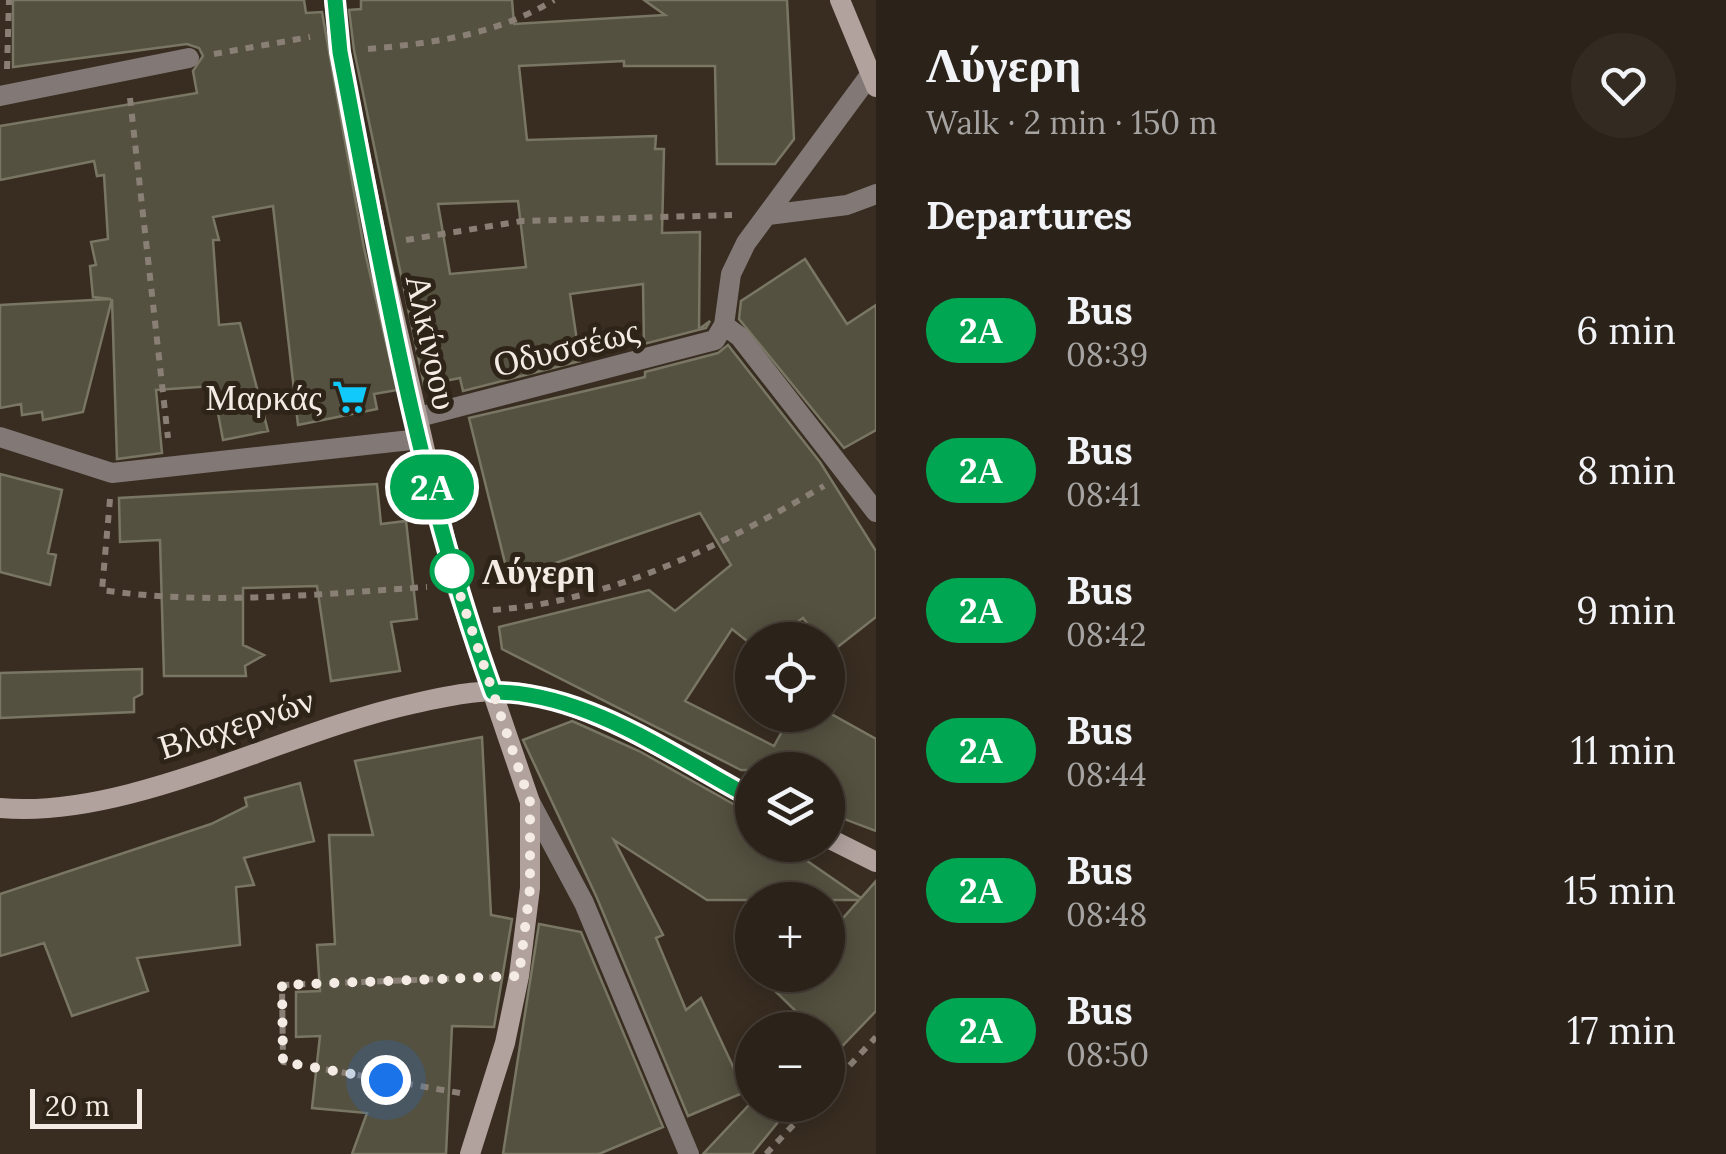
<!DOCTYPE html>
<html lang="en">
<head>
<meta charset="utf-8">
<style>
	:root { --surface:#2b2219; --page:#332a22; --text:#f1f3f6; --muted:#a6a4a2; --line:#473f38 }
	body { margin:0; font-family:Lora,serif; background:var(--page); color:var(--text); height:100vh; display:flex; flex-direction:column; font-size:38px; white-space:nowrap }
	* { box-sizing:border-box; margin:0 }
	p { font-size:32px; color:var(--muted) }
	.icon { flex:none; width:55px; height:55px; fill:none; stroke:currentColor; stroke-width:2; stroke-linecap:round; stroke-linejoin:round }
	.map { position:relative; flex:1; overflow:hidden }
	.sheet { display:flex; flex-direction:column; background:var(--surface); width:850px }
	.sheet>* { flex:none }
	.badge { padding:0 20px; border-radius:32px; font-size:35px; line-height:65px }
	.fabs { position:absolute; left:735px; top:622px; display:grid; gap:20px }
	.fabs a { display:grid; place-items:center; width:110px; height:110px; border-radius:50%; background:var(--surface); box-shadow:0 5px 25px #0003,0 0 0 2px var(--line); font-size:50px }
	.scale { position:absolute; left:30px; bottom:25px; width:112px; box-sizing:border-box; padding-left:10px; border:5px solid #f4ece4; border-top:0; font-size:28px; line-height:35px; white-space:nowrap; color:#f4ece4; -webkit-text-stroke:8px #2f2418; paint-order:stroke }
	.you { position:absolute; width:50px; height:50px; margin:-25px; border:8px solid #fff; border-radius:50%; background:#1a73e8; box-shadow:0 0 0 15px #1a73e833 }
	.map>.badge { position:absolute; translate:-50% -50%; box-shadow:0 0 0 5px #fff }
	h2 { padding:0 50px; font-size:38px; line-height:90px }
	.round { display:grid; place-items:center; flex:none; width:105px; height:105px; border-radius:52px; background:var(--page) }
	.summary { display:flex; align-items:center; justify-content:space-between; height:170px; padding:0 50px }
	h1 { font-size:48px; font-weight:600; line-height:75px }
	ul { padding:0; list-style:none }
	li { display:flex; align-items:center; gap:30px; height:140px; padding:0 50px }
	li div { flex:1 }
	li b { display:block; font-size:38px }
	li em { font-style:normal }
	li .badge { min-width:110px; font-weight:700; text-align:center }
	main { display:flex; flex:1; min-height:0 }
	.map>svg:first-child { display:block }
	.building { fill:#545140; stroke:#797664; stroke-width:2.5; fill-rule:evenodd }
	.lines { fill:none; stroke-linecap:round; stroke-linejoin:round }
	.path { stroke:#897f75; stroke-width:6; stroke-dasharray:8 8; stroke-linecap:butt }
	.lane { stroke:#827976; stroke-width:20 }
	.street { stroke:#827976; stroke-width:20 }
	.secondary { stroke:#b1a29e; stroke-width:20 }
	.line-casing { stroke:#fff; stroke-width:22 }
	.line { stroke:#00a651; stroke-width:15 }
	.walk { stroke:#f4ece4; stroke-width:10; stroke-dasharray:0 18 }
	.stop-dot { fill:#fff; stroke:#00a651; stroke-width:5 }
	.labels { text-anchor:middle; dominant-baseline:central; stroke-width:10; stroke-linejoin:round; paint-order:stroke }
	.street-label { font-size:35px; fill:#f4ece4; stroke:#2f2418 }
	.poi-label { font-size:35px; fill:#f4ece4; stroke:#2f2418; text-anchor:end }
	.stop-label { font-size:35px; font-weight:bold; fill:#f4ece4; stroke:#2f2418; text-anchor:start }
</style>
</head>
<body>
<main>
<div class="map">
<svg width="876" height="1154" viewBox="0 0 876 1154">
	<rect width="100%" height="100%" fill="#392d21"/>
	<path class="building" d="M13,0H304L306,13L322,12L364,248L397,390L374,394L377,409L298,425L273,206L213,217L219,240H213L219,325L240,323L268,431L223,440L213,386L156,390L162,453L117,459L112,299L83,412L43,420L42,412L22,415L21,404L0,408V305L111,299L93,297L90,266L96,265L91,242L108,239L104,175L97,176L94,161L0,180V126L197,93L193,71L203,56L199,48L187,44L13,67Z
		M361,0H512L514,24L665,15L644,0H787L794,139L775,164H717L715,66H624V61L519,66L527,140L656,136L655,149H664L662,233L700,232L699,329L710,321L706,328L644,344L643,284L570,294L580,361L463,391L460,378L424,385L354,50L349,10L361,9ZM518,201L526,267L450,274L438,204Z
		M805,259L847,324L876,305V430L844,448L739,319L741,301Z
		M728,345L820,462L876,551V617L830,653L828,640H820L803,618L771,640H752V645L732,629L685,701L774,746L791,715H833L876,739V831L828,813V770H741L502,649L499,627L649,590L675,611L731,565L700,513L509,579L469,418L645,377V372L718,353Z
		M0,474L62,490L48,553L56,555L50,585L0,572Z
		M377,484L381,524L406,521L417,619L391,622L400,671L331,681L317,586L243,588V645L264,655L245,666L246,676H164L160,540L120,542L119,498Z
		M142,669V694L134,698V712L0,718V673Z
		M572,721L639,751L735,805L752,818V845H784L861,898L876,881V1011L828,1061V1030H790L802,1017L775,991L790,975H828V935L859,900H707L614,840L663,935L656,938L686,1010L701,998L745,1092L688,1116L597,898L523,740Z
		M482,737L491,915L512,919L494,1027L452,1026L446,1154H352L367,1113L312,1108L320,1036L296,1037V992L320,991L317,945L335,944L329,835H373L355,761Z
		M300,783L314,841L244,858L254,885L236,887L240,945L137,958L148,991L72,1016L44,943L0,956V894L211,824L247,806L245,798Z
		M539,924L581,932L663,1127L599,1154H503Z
		M749,1105H792L752,1154H703Z"/>
	<g class="lines">
		<path class="path" d="M368,49C434,43 496,35 554,0
			M214,54L310,37
			M7,69L9,0
			M130,98L168,438
			M406,240L522,221L732,215
			M110,499L102,590C209,606 319,594 427,587
			M493,610C610,602 724,544 824,486
			M828,1089L876,1037
			M460,1093L283,1062L282,985L493,977
			M766,1154L812,1105"/>
		<path class="lane" d="M768,215L847,205L876,194
			M415,418L715,340L724,325L731,274L746,243L870,75
			M0,437L112,473L420,439"/>
		<path class="street" d="M0,96L189,58
			M724,325L740,337L876,512
			M530,802L584,903L689,1154"/>
		<path class="secondary" d="M334,0L340,52L378,245L456,586L530,802V888L519,976L505,1043L470,1154
			M840,0L876,87
			M0,808C127,820 284,732 412,704C451,695 492,686 532,695C610,712 683,761 752,799
			M828,838L876,862"/>
	</g>
	<g class="lines">
		<defs>
			<path id="line" d="M335,0L340,52C381,266 418,486 493,692C586,692 673,756 752,798"/>
		</defs>
		<use href="#line" class="line-casing"/>
		<use href="#line" class="line"/>
		<path class="walk" d="M386,1080L283,1062L282,985L519,976L530,888V802L452,571"/>
	</g>
	<defs>
		<symbol id="supermarket-bare" viewBox="-9 -9 18 18"><path d="M-6-5.5h2.5l.6 2H6L4.5 2H-2.5L-4.4-4H-6ZM-1.5 3.2a1.3 1.3 0 1 0 .1 0ZM3 3.2a1.3 1.3 0 1 0 .1 0Z" fill="#11cafb" stroke="#2f2418" stroke-width="2.5" paint-order="stroke"/></symbol>
	</defs>
	<g fill-rule="evenodd">
		<use href="#supermarket-bare" x="325" y="372" width="50" height="50"/>
	</g>
	<circle class="stop-dot" cx="452" cy="571" r="20"/>
	<g class="labels">
		<g class="street-label">
			<text transform="translate(432 342) rotate(78)">Αλκίνοου</text>
			<text transform="translate(566 347) rotate(-14)">Οδυσσέως</text>
			<text transform="translate(236 723) rotate(-18)">Βλαχερνών</text>
		</g>
		<g class="poi-label">
			<text x="322" y="397">Μαρκάς</text>
		</g>
		<g class="stop-label">
			<text x="482" y="571">Λύγερη</text>
		</g>
	</g>
</svg>
<div class="fabs">
<a><svg class="icon" aria-label="locate" viewBox="0 0 24 24"><circle cx="12" cy="12" r="6"/><path d="M12 2v4M12 18v4M2 12h4M18 12h4"/></svg></a>
<a><svg class="icon" aria-label="layers" viewBox="0 0 24 24"><path d="M12 4l9 5-9 5-9-5zM3 14l9 5 9-5"/></svg></a>
<a>+</a>
<a>−</a>
</div>
<div class="scale">20 m</div>
<div class="you" style="left:386px;top:1080px"></div>
<b class="badge" style="left:432px;top:487px;background:#00a651;color:#fff">2Α</b>
</div>
<section class="sheet">
<div class="summary"><div><h1>Λύγερη</h1><p>Walk · 2 min · 150 m</p></div><a class="round"><svg class="icon" aria-label="heart" viewBox="0 0 24 24"><path d="M12 20l-8-8c-3-5 5-10 8-4 3-6 11-1 8 4z"/></svg></a></div>
<h2>Departures</h2>
<ul>
<li><span class="badge" style="background:#00a651;color:#fff">2Α</span><div><b>Bus</b><p>08:39</p></div><em>6 min</em></li>
<li><span class="badge" style="background:#00a651;color:#fff">2Α</span><div><b>Bus</b><p>08:41</p></div><em>8 min</em></li>
<li><span class="badge" style="background:#00a651;color:#fff">2Α</span><div><b>Bus</b><p>08:42</p></div><em>9 min</em></li>
<li><span class="badge" style="background:#00a651;color:#fff">2Α</span><div><b>Bus</b><p>08:44</p></div><em>11 min</em></li>
<li><span class="badge" style="background:#00a651;color:#fff">2Α</span><div><b>Bus</b><p>08:48</p></div><em>15 min</em></li>
<li><span class="badge" style="background:#00a651;color:#fff">2Α</span><div><b>Bus</b><p>08:50</p></div><em>17 min</em></li>
</ul>
</section>
</main>
</body>
</html>
